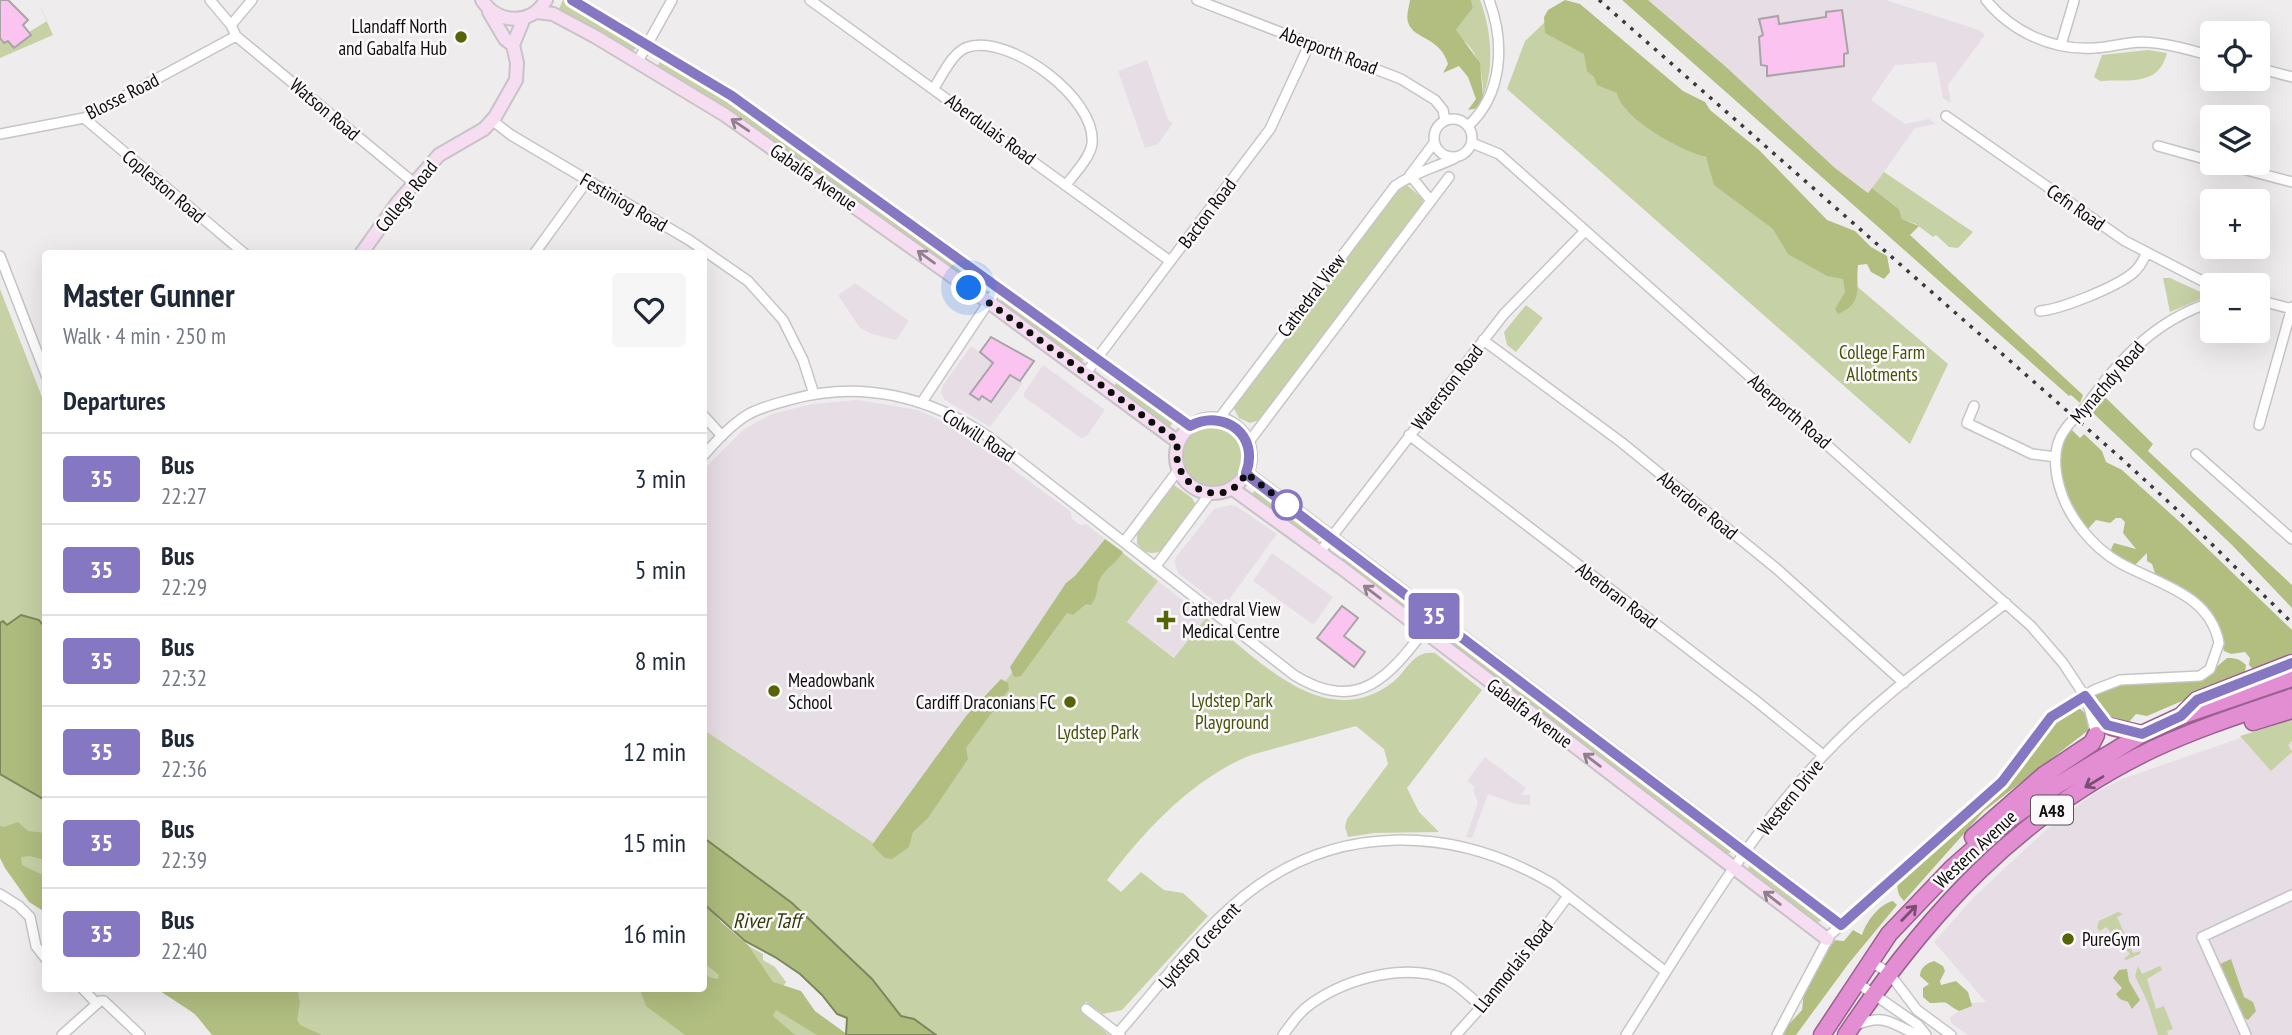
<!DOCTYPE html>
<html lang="en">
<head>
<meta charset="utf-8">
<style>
	:root { --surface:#fff; --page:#f6f6f7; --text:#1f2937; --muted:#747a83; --line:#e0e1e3 }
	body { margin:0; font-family:"PT Sans Narrow",sans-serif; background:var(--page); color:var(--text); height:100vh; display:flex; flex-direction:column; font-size:26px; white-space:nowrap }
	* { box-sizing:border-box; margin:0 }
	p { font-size:23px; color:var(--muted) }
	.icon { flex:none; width:38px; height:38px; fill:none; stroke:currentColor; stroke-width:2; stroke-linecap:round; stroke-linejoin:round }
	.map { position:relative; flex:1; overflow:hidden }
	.details { position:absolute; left:42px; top:250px; width:665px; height:742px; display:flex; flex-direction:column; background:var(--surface); border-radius:7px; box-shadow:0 7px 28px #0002 }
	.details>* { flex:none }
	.badge { padding:0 14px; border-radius:5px; font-size:24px; line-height:46px }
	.tools { position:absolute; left:2200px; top:21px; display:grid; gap:14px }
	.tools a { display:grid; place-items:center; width:70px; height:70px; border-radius:7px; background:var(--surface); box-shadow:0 7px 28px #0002; font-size:35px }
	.you { position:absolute; width:35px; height:35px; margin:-18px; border:5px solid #fff; border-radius:50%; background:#1a73e8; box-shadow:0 0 0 10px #1a73e833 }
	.map>.badge { position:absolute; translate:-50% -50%; box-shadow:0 0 0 4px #fff }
	h2 { padding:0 21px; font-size:26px; line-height:63px }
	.round { display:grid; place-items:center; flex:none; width:74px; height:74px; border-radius:7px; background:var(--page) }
	.summary { display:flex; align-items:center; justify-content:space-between; height:119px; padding:0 21px }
	h1 { font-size:33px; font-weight:700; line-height:52px }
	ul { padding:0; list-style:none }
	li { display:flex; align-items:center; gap:21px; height:91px; padding:0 21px; border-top:2px solid var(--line) }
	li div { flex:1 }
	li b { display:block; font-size:26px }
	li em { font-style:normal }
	li .badge { min-width:77px; font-weight:700; text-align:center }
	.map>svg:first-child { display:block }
	.built { fill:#e7dde5 }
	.green { fill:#c7d1a6 }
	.forest { fill:#b1be80 }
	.water { fill:#adbb7d; stroke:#7e875c; stroke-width:2 }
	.building { fill:#fbc3ef; stroke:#a7a4a6; stroke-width:2 }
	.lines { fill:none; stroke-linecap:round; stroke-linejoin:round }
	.street-casing { stroke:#c7c4c7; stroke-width:12 }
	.secondary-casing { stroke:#c7c4c7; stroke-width:16 }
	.highway-casing { stroke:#99618e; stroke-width:19 }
	.street { stroke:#fff; stroke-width:9 }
	.secondary { stroke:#f7ddf2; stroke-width:12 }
	.highway { stroke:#e38dd3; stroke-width:16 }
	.rail { stroke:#3b393a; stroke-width:3.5; stroke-dasharray:3.5 7; stroke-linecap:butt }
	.oneway { stroke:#8f808c }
	.oneway2 { stroke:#794e71 }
	.line-casing { stroke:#fff; stroke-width:16 }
	.line { stroke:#8677c3; stroke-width:10 }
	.walk { stroke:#0f0e0f; stroke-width:7; stroke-dasharray:0 12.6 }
	.poi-dot { fill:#566306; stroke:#fcf9fb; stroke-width:2.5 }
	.stop-dot { fill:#fff; stroke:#8677c3; stroke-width:3.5 }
	.labels { text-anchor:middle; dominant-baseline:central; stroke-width:5; stroke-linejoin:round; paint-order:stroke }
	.shield { fill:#fcf9fb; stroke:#565456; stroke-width:2 }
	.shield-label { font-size:18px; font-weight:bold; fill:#0f0e0f }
	.poi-label { font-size:19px; fill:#0f0e0f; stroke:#fcf9fb; text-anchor:start }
	.street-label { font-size:19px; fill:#0f0e0f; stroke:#fcf9fb }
	.park-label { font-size:19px; fill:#475209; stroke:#fcf9fb }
	.water-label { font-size:21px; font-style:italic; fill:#333b0b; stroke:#fcf9fb }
</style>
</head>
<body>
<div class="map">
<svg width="2292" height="1035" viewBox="0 0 2292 1035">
	<rect width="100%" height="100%" fill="#efecee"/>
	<path class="built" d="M1648,0H1886L1979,30L1985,35L1948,85L1951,103L1943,98L1936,62L1895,65L1871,100L1905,124L1929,119L1936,124L1915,128L1869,193L1835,168L1725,66Z
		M1147,60L1168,120L1173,123L1158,144L1145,148L1118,71Z
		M855,283L909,321L896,340L872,334L860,328L838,295Z
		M971,346L1023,383L990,427L945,400L941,393L943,385Z
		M1043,365L1105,410L1086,437L1081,438L1024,397V393Z
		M858,400L918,410L955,427L1070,511L1072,519L1080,525L1086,524L1109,542L881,848L704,730V469L744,429L772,414L812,404Z
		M1230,505L1236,506L1277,534L1223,608L1178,573L1175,563L1176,557L1214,509Z
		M1272,553L1333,597L1315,623L1312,624L1253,581Z
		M1158,581L1206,618L1175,658L1127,622Z
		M2292,720V1035H1968L1951,1023L1950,1017L1971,1003L1986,1002L1934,942L1975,896L2047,829L2093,794L2122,779Z
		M1485,757L1526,788L1521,795H1530V805L1516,804L1488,794L1472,838L1466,837L1478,803L1473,790L1475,787L1467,781Z"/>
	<path class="green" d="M37,0L53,35L0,58V38L4,43L31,35L29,32L47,21Z
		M563,0L637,46L636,49L631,51L558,11Z
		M1471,0H1480C1491,28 1495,67 1483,96C1483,77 1481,62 1470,47C1465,40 1458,39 1456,30L1473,8Z
		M1546,21L1948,364L1910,444L1507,89L1525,41Z
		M2148,50L2167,53C2158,87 2130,79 2100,81L2094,77L2102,55Z
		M662,58L743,110L973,274L967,282L803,162L657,67Z
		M1884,172L1973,232L1958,248L1949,247L1936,235L1933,237L1916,224L1902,219L1899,209L1872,188Z
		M1407,185L1423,199L1422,205L1259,420L1250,423L1239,418L1233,407L1395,193Z
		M2163,278H2170L2205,294V297L2170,312Z
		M0,289L45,405V628L39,620L7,625L3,621L0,623Z
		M1001,299H1006L1085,357L1081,363L1000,305Z
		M1526,305L1543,318L1516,352L1507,345L1504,332Z
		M1119,380L1174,421L1168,429L1113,387Z
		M1183 456a31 31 0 1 1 62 0a31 31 0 1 1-62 0Z
		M1174,485L1192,498L1196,505L1161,551C1151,555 1143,553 1137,543V532Z
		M1257,488L1319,535V539L1315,542L1251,495Z
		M1109,542L1158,581L1127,622L1174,658L1206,618C1257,658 1325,735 1393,682C1408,670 1413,650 1435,653L1482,690L1407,788L1419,812L1439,832L1374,833L1348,837L1345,827L1347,819L1388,764L1384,749L1356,726L1251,755C1192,779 1145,830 1107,880L1121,892L1141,872L1164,890L1183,893L1208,916L1122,1010L1103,1014L1086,1002L1081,1006L1082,1012L1109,1035H936L914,1019L901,1017C844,942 778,893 704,838V730L881,848Z
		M1346,555L1421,612L1415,620L1340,562Z
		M1441,627L1731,849V852L1727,855L1434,633L1436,628Z
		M2292,720V741L2288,745L2292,752L2271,771L2240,736Z
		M0,774L45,800V887L0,849Z
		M1750,865L1822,918L1821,921L1815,923L1747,871Z
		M704,911L740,941L763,954V960L775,967L786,982L782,988L846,1035H219L165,989H704Z
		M2118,912L2123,914L2117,917L2133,953L2141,951L2140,954L2126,960L2124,959L2130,954L2106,927L2100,931L2097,928L2099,921Z
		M2138,966L2142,974L2160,966L2162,970L2147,979L2156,1009L2164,1006L2173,1029L2167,1031L2168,1035H2158L2148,1003L2135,976Z"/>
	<path class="forest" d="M1410,0H1471L1473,8L1456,30L1480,63L1483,96L1478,108L1468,110L1476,99L1468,77L1459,66L1443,73L1448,64C1440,36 1413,40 1408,22C1406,16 1409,7 1410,0Z
		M1565,0L1580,4L1683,91L1705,102L1710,110L1759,150L1827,220L1855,231L1871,247L1887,256L1890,272L1884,279L1871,272L1867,264L1858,265C1855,286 1865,303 1838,314L1835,309L1845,292L1843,279L1827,276L1788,254L1773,229L1714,185L1706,157C1682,151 1622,119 1617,93L1597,85L1594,77L1587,71L1584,54L1545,33L1544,17L1548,10Z
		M1622,0H1648L1725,66L1835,168L1868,193L1872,188L1899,209L1902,219L1919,226L1910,235L2083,395L2080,403L2071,395L2069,396Z
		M2104,396L2153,444L2148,451L2292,585V608L2232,545L2091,411Z
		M2070,428L2080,438L2084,434L2102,451L2106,462L2122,470L2182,524L2292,630V652L2289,658L2255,671L2249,665L2250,658L2245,652L2231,654L2224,651L2214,620L2156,576L2152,564L2147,561V553L2134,566C2125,565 2114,557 2111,549L2114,543L2136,549L2123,533L2125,522L2121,518H2116L2110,523L2096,520L2087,530C2064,503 2049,460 2070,428Z
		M1105,539L1123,552C1117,563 1105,568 1100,579C1095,589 1100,593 1091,605L1086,604L1073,615L1067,613L1021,676L1014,677L1010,667L1066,583L1075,576Z
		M2227,658C2236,658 2240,659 2246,665L2245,673L2207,686L2203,692L2147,716L2136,714L2129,722L2108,717L2094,694L2115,684L2214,669Z
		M1001,679L1008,683L1009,689L966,748L968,759L928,818L913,832L909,847L892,859L885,858L872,845L966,716Z
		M2073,706C2084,708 2089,718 2093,728L2090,733L2086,732L1984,811L1904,901C1896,894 1897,886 1898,876L1988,796L2049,725Z
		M18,822L28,831L45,833V860L30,856L21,857L22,865L45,876V912L29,902L5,868L0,858V826L4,827Z
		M704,901L721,922L748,945L773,982L801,991L815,1011L848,1035H817L776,1010L773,1016L795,1035H685L646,1006L641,992L620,989H704V971L709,977L718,979L719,975L704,963Z
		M1893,901L1897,905L1849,963L1796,1035H1779L1802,1010L1804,991L1832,940L1844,941L1853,930L1862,935C1866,922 1879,904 1893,901Z
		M2231,959L2244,997L2253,1002L2256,1011L2248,1020L2239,1014L2234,995L2218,965Z
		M1934,961L1943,966L1945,971L1940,981L1941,985L1956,981L1968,992L1972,1006L1959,1011C1941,1001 1952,1002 1930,1003L1923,997V988L1929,984L1920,976C1920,968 1927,963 1934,961Z
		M2127,969L2129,981L2140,1000L2132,1009L2128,1002L2120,999L2116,994L2122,988L2113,978L2119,970Z
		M157,989H297L300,1002L297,1020L300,1025L322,1035H212L195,1014Z"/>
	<path class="water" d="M21,615L39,620L45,628V800L0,774V623L3,621L7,625Z
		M704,838L792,903L872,979L901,1016L914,1019L936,1035H846L847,1018L837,1014L822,995L800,974L775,957L745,941L704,904Z"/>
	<path class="building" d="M0,0H8L28,20L23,25L31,35L14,48L8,41L4,43L0,38Z
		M1842,10L1848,53L1844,54V66L1767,76V66L1761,65L1759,37L1763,35L1759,19L1778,16L1779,24L1826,17V12Z
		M991,337L1034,361L1020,381L1010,375L991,402L982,396L979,400L970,394L993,363L980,352Z
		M1342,606L1358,618L1344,636L1365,652L1354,667L1317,638Z"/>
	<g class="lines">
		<defs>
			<path id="street" d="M210,0L231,25L236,36L414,183
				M810,0L1170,261
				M1197,0L1401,79L1435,100L1443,110L1445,120
				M1986,0C2012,32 2053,51 2095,48C2111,47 2127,42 2143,42C2167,43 2190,50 2212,56
				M231,25L252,0
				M2061,45L2074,1
				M638,61L672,0
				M2258,68L2292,77
				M934,88C942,76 953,51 968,47C1009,34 1097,98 1092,144C1090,158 1074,174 1066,185
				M1946,116L2125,241L2212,286
				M84,118L245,254
				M1434 138a19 19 0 1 1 38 0a19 19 0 1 1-38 0Z
				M493,121L511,135L689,240L748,281L783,320L803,360L814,394
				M1468,126C1503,94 1505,43 1489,0
				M0,134L84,118L236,36
				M1472,143L1499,154L2031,626L2063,663L2088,701L2112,727
				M2158,146L2212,161
				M2220,163L2292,182
				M1410,175L1434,143
				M1410,175L1431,201
				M534,254L587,181
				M0,256L46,375
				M2258,300L2292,309
				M2040,311C2062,309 2116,287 2133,273C2139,268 2143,261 2146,254
				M1483,340L1621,442L1777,569L1904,683
				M1086,373L1270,129L1310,43
				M922,402L998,288
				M1974,406L1967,423L2032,454L2056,457
				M704,416L722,436
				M1218,420L1395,186C1413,173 1434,168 1455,158
				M2259,425L2292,307
				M1409,435L1755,700L1823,755
				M1248,443L1449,177
				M2196,454L2292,539
				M704,455C716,441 731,425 747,415C761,407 778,403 793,399C862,380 930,397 989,437L1294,675C1365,719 1395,667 1435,617
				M1124,542L1179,469
				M1320,552L1504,314L1585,231
				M1156,566L1211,492
				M2088,703L2096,735
				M0,894L19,906L30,917L36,946L46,959
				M1870,961L1889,973L1917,1010L1951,1035
				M1856,982L1918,1025L1926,1035
				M83,989L97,1004
				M1086,1009L1120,1035
				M1856,1025C1887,1012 1893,1026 1919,1035
				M1118,1033C1158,988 1196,935 1244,896C1336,822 1453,825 1553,884L1666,972
				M62,1035L100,1001H104L140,1035
				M1283,1035C1292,1023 1300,1011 1312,1003C1348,978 1407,962 1448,980C1461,987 1471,998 1482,1007
				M1456,1035L1508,977L1568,896
				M1626,1035C1687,940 1744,840 1822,757C1876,699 1943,652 2006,603
				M1777,1035L1830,935L2002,782L2051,717L2094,690L2120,680L2200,676L2210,669L2219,643C2210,594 2158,584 2120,563C2092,547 2067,516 2059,485C2055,470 2054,452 2060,438C2066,424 2078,416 2087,405C2120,358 2156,320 2212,302
				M2246,1035L2202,937L2292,895"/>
			<path id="secondary" d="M482,0C497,24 531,26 546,0
				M572,0L732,96L1190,426
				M489,12L505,39L513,45
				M537,12L553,14L596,37L725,115L990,303L1178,442
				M361,254L398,202L439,155L484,129L495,117L516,80L517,63L513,45L524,18
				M1176 456a37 37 0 1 1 74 0a37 37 0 1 1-74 0Z
				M1246,473L1841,925
				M1233,489L1343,569L1827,939"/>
			<path id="highway" d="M2183,714L2197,700L2292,663
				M2253,722L2292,710
				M2112,727L2142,734
				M1973,837L2044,775L2092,743L2096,735
				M1822,1035L1889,934L1952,868L1995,830L2056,786L2142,734L2181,716L2292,678
				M1846,1035C1927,914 2019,813 2153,749C2198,728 2245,713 2292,697"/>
		</defs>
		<use href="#street" class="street-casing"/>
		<use href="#secondary" class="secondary-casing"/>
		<use href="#highway" class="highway-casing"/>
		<use href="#street" class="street"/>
		<use href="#secondary" class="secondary"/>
		<use href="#highway" class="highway"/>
		<path class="rail" d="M1599,0L2123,460L2174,507L2292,623"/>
	</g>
	<defs><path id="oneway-shaft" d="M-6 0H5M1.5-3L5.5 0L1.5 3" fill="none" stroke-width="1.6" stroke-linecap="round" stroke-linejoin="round" transform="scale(1.75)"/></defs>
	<g class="oneway">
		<use href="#oneway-shaft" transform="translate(740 125) rotate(-146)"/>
		<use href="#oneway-shaft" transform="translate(926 257) rotate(-144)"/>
		<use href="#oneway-shaft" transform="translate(1372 592) rotate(-143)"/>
		<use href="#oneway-shaft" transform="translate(1592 760) rotate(-143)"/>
		<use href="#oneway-shaft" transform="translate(1772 898) rotate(-142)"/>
	</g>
	<g class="oneway2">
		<use href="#oneway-shaft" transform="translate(2094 782) rotate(149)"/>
		<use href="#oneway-shaft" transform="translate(1909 913) rotate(-46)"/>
	</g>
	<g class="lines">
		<defs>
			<path id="line" d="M572,0L732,96L1190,426C1224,408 1260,435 1246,473L1251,478L1841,925L2002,782L2051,717L2085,696L2107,725L2142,734L2181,716L2197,700L2292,663"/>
		</defs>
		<use href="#line" class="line-casing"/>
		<use href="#line" class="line"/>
		<path class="walk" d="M969,288L1172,437L1178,442C1167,487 1226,514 1246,473L1287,505"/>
	</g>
	<g class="poi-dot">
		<circle cx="461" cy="37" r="7"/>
		<path d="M1162.5 609.5h7v7h7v7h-7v7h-7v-7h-7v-7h7z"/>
		<circle cx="774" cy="691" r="7"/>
		<circle cx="1070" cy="702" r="7"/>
		<circle cx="2068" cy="939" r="7"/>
	</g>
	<circle class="stop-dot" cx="1287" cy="505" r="14"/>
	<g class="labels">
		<rect class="shield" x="2031" y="795.5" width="42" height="29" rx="5"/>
		<g class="shield-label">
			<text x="2052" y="810">A48</text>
		</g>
		<g class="poi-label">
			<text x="447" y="26" text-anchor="end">Llandaff North<tspan x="447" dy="22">and Gabalfa Hub</tspan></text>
			<text x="1182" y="609">Cathedral View<tspan x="1182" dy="22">Medical Centre</tspan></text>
			<text x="788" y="680">Meadowbank<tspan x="788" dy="22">School</tspan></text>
			<text x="1056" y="702" text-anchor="end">Cardiff Draconians FC</text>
			<text x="2082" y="939">PureGym</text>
		</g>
		<g class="street-label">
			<text transform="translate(1329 50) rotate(21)">Aberporth Road</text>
			<text transform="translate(122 96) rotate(-27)">Blosse Road</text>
			<text transform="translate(325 109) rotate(40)">Watson Road</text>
			<text transform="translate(991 129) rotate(36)">Aberdulais Road</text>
			<text transform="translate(814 177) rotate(35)">Gabalfa Avenue</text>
			<text transform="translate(164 186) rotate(40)">Copleston Road</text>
			<text transform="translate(406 196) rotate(-51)">College Road</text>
			<text transform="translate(624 202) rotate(30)">Festiniog Road</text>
			<text transform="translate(2076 207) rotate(35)">Cefn Road</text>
			<text transform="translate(1207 213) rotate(-53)">Bacton Road</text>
			<text transform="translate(1311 295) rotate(-53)">Cathedral View</text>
			<text transform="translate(2107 382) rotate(-49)">Mynachdy Road</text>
			<text transform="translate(1447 387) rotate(-52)">Waterston Road</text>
			<text transform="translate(1790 411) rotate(41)">Aberporth Road</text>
			<text transform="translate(979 435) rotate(33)">Colwill Road</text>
			<text transform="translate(1698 505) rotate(39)">Aberdore Road</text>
			<text transform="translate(1617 595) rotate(37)">Aberbran Road</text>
			<text transform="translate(1530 713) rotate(37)">Gabalfa Avenue</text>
			<text transform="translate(1790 797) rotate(-51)">Western Drive</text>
			<text transform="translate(1975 849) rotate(-43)">Western Avenue</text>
			<text transform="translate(1199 945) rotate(-47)">Lydstep Crescent</text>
			<text transform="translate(1513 966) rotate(-51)">Llanmorlais Road</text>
		</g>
		<g class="park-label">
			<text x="1882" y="352">College Farm<tspan x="1882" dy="22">Allotments</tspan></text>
			<text x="1232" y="700">Lydstep Park<tspan x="1232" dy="22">Playground</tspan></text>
			<text x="1098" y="732">Lydstep Park</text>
		</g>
		<g class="water-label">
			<text x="767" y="920">River Taff</text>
		</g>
	</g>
</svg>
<div class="tools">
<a><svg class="icon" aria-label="locate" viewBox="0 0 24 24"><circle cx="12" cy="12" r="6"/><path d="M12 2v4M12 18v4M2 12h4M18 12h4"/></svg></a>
<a><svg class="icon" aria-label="layers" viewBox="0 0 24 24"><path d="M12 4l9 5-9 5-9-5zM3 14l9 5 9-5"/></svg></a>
<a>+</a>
<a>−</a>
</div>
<div class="you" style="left:969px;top:288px"></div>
<b class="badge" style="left:1434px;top:616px;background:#8677c3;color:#fff">35</b>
<section class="details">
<div class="summary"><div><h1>Master Gunner</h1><p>Walk · 4 min · 250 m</p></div><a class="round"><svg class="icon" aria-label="heart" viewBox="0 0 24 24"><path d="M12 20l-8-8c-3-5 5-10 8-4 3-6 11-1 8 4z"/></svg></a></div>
<h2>Departures</h2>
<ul>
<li><span class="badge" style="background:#8677c3;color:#fff">35</span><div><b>Bus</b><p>22:27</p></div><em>3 min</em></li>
<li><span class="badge" style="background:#8677c3;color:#fff">35</span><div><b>Bus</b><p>22:29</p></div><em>5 min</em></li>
<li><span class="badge" style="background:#8677c3;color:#fff">35</span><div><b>Bus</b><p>22:32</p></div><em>8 min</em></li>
<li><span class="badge" style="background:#8677c3;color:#fff">35</span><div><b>Bus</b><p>22:36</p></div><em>12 min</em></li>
<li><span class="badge" style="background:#8677c3;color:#fff">35</span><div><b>Bus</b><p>22:39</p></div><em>15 min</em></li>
<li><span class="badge" style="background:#8677c3;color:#fff">35</span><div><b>Bus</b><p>22:40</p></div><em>16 min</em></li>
</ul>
</section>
</div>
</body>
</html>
